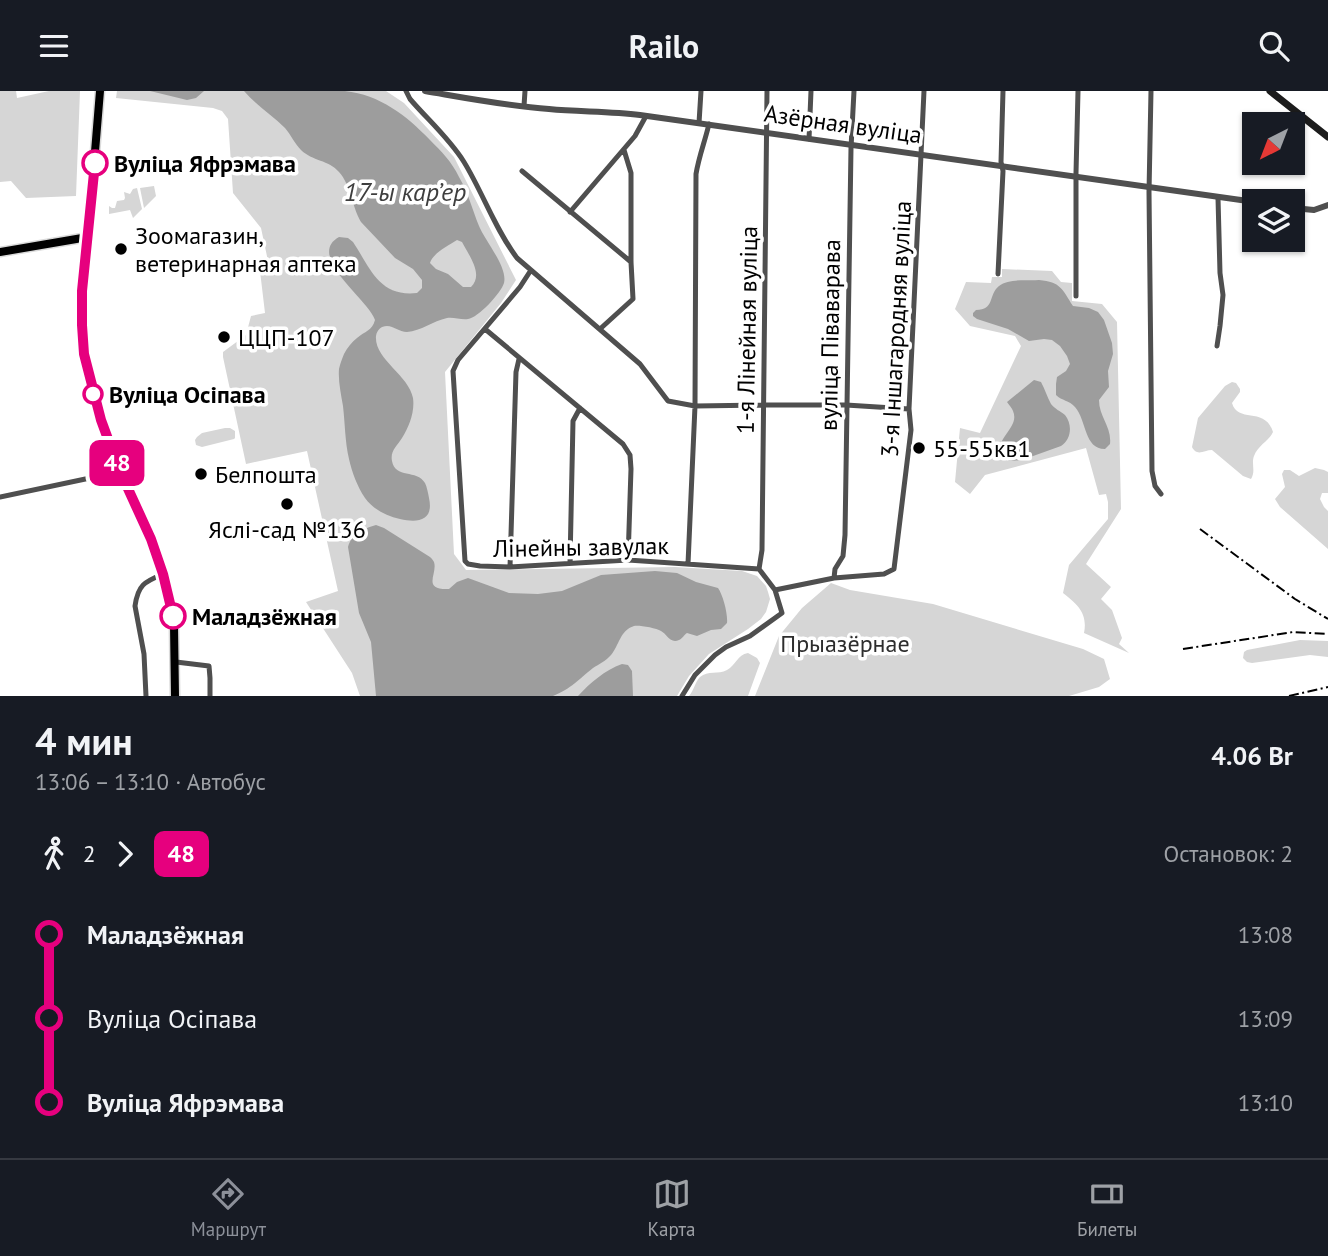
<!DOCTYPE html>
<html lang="ru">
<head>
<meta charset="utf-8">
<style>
	:root { --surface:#171b24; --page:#20242c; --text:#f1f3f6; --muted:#9ea1a6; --line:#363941; --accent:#8c9099 }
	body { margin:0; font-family:"PT Sans",sans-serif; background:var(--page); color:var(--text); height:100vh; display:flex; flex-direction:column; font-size:26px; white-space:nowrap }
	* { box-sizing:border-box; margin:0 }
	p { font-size:23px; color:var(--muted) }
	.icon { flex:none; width:38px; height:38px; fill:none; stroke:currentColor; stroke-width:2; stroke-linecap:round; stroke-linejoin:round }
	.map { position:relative; height:605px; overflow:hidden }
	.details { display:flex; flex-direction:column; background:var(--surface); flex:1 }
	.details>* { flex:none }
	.badge { padding:0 14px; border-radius:10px; font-size:24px; line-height:46px }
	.needle { width:46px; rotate:222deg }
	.buttons { position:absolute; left:1242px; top:21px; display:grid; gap:14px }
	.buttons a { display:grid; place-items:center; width:63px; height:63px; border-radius:0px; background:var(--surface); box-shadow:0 2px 5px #0004; font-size:35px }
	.map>.badge { position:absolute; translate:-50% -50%; box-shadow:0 0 0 4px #fff }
	.legs { display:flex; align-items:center; gap:10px; height:77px; padding:0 35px; font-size:23px }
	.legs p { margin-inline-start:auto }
	.overview { display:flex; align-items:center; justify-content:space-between; height:119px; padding:0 35px }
	h1 { font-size:38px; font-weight:700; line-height:52px }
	ul { padding:0 35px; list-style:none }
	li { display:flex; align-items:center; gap:24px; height:84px; font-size:26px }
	li i { display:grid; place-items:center; width:10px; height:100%; margin:0 9px; background:currentColor }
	li i::after { content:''; width:18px; height:18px; margin:-9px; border:5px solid; border-radius:50%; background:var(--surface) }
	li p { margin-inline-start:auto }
	li:first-child i { background:linear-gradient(#0000 50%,currentColor 0) }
	li:last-child i { background:linear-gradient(currentColor 50%,#0000 0) }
	header { display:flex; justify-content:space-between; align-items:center; height:91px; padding:0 35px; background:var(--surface); font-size:32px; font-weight:700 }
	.tabs { display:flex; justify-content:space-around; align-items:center; height:98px; border-top:2px solid var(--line); background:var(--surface); font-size:19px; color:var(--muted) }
	.tabs a { display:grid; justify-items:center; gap:4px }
	.tabs .active { color:var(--accent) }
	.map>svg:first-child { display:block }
	.green { fill:#d6d6d6 }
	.water { fill:#9d9d9d; fill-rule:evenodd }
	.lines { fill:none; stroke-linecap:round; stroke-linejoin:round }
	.primary-casing { stroke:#dbdbdb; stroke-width:11 }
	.minor { stroke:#4f4f4f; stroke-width:5 }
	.tertiary { stroke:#4f4f4f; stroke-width:6 }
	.secondary { stroke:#1c1c1c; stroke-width:7 }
	.primary { stroke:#000; stroke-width:8 }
	.rail { stroke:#000; stroke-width:2; stroke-dasharray:10 3.5 2 3.5; stroke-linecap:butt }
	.line-1-casing { stroke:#fff; stroke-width:16 }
	.line-1 { stroke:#e6007e; stroke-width:10 }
	.stop-1-dot { fill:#fff; stroke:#e6007e; stroke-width:3.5 }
	.poi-dot { fill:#000; stroke:#fff; stroke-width:2.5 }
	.labels { text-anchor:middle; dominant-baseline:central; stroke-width:7; stroke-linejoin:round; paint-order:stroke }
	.street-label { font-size:24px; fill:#000; stroke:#fff }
	.stop-label { font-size:24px; font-weight:bold; fill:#000; stroke:#fff; text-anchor:start }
	.poi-label { font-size:24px; fill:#000; stroke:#fff; text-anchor:start }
	.park-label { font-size:24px; fill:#2d2d2d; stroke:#fff }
	.water-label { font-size:26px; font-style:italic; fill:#3e3e3e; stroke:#fff }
</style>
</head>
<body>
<header><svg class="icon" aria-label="menu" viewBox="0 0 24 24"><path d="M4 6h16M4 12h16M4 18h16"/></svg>Railo<svg class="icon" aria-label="search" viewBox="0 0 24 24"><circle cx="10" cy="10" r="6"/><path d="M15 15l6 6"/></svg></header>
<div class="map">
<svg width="1328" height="605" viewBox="0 0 1328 605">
	<rect width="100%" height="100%" fill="#fff"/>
	<path class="green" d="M0,0H16L17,7L49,0H80L76,105L26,107L11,90L0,91Z
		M117,0H386L404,12L454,66L516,189L501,212L445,281L454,463L466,479L675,476L742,480L757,485L766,495L768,501L770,508L766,521L761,528L748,538L709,563L689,585L677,605H360L352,582L306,511L338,500L307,360L246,373L223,266V261L246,244L251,225L265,222L260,180L268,170L261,137L233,102L228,28L222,20L213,17L116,7Z
		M154,95L156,105L144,117L140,97Z
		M137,97L142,118L133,127L130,119L109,123V115L112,117H115L117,110L124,109L125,107L124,101L130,103L133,98Z
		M1002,178L1052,180L1061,191L1072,192V210L1102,213L1117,231L1121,418L1086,473L1111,496L1101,508L1112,519L1122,547L1119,553L1129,562L1084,542C1088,522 1077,513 1063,502L1069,474L1108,428V411L1106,403L1099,404L1086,357L985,384L970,403L955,391L960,337L980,342L1021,255L1015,245L970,235L955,218L966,191L991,192L992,186H1002Z
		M1232,291L1236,292L1240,298V301L1232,312C1238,333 1265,315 1273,341C1269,350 1258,354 1254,365C1251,373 1256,380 1251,388L1243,385L1212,359C1204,359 1197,366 1192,356L1198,327L1225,295Z
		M225,337H230L235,340V347L234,348L202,356L196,354L195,349L197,346L202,342Z
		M1315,377L1324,379L1328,381V402H1322L1320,408L1324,416L1328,420V458L1280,416L1275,408L1285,396L1282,383L1284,379H1290L1299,385Z
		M831,492L850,499L933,513L1083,558L1104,568L1110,588L1099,596L1069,605H755L779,545L802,517Z
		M1300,549L1328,550V566L1310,564L1252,572L1247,571L1243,567L1244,561L1247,559Z
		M748,562L757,567L760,572L748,605H689C694,599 695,591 700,586C708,579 718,584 727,579C736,574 737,564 748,562Z"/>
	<path class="water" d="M150,0H204L196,7L187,9Z
		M244,0C267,0 290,0 313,0C323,0 334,0 345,0C380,4 406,24 430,49C441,60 452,71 459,86C468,101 472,118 479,135C485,150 508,176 504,192C501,202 478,227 468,228C461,229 454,226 447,227C433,230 421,240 407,241C399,241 394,235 387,235C381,235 377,239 376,245C374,268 409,284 413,307C415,321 409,336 402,347C397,355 390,360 392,370C395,388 417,378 425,392C427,396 428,402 429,407C434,430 418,432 400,428C386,425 373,418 365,407C357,395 352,381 349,368C345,351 345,332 343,315C341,303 338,290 339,278C340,273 342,268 344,263C347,257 352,251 357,247C365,240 372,240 375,229C369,209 305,165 339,146L348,147L353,151C371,178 379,206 417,202L422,197V189L413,178L395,167L361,131C352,116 351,94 339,81C329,69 312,70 301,59C295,53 291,44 285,37C272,24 256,14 244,0ZM457,149L462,151C469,165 484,183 471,196H463L448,183L436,178L430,172C432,163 449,154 457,149Z
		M1039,189C1061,191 1062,198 1073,215L1089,217L1098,221L1104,229L1112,252L1113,263L1108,280L1109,296L1099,309C1099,326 1112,336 1110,353L1105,358C1084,358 1087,330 1075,316C1069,309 1062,310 1056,304V293L1057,286L1066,280L1070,273L1067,265L1060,255L1052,249L1044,248L1029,250L1008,238L977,228L973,225V222L976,219C995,219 988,204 999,195C1009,187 1027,190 1039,189Z
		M1034,289L1041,291C1045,298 1047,306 1051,313C1055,318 1060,320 1065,324C1073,334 1071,349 1061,355L1022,369L1009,370L1000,363C996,346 1020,336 1013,320C1012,317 1009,314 1007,311Z
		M376,434L384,437L430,466C432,468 433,469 434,471C438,483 421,499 449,498L457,491L468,487L509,502L538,503L562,500L601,484L655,480L677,482L696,491L718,497C723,504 728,523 727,532L721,538L711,539L697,545L687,542C684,544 682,548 679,549C670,553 667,543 661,540C656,537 639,534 634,535C620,539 619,555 611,564C606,570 599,573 593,577C578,589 572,597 553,605H376L371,551L359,522L348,456C352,442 363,438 376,434Z
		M622,573L628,574L632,580L633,605H578C590,592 605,579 622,573Z"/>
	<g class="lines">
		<defs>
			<path id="primary" d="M100,0L88,146L82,200V234L84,263L94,304L112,359L151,448L163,483L174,534L175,605
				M0,161L88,146"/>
		</defs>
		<use href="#primary" class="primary-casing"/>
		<path class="minor" d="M406,0L410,8C428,29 449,47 464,71C483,102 495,138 517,167L640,273L668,310L695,315L765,314H846L909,318
			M1151,0L1149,101L1152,380L1155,395L1161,403
			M524,15L525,0
			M699,32L701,0
			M809,48L811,0
			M522,80L631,171
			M570,121L635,45L646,25
			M531,179L520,196L458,269L453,280L465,470L468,473L480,475L510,476L628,469L759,478L775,499L834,487L884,483L894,478L911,339L909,318L924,0
			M998,183L1003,80L1001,71L1003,0
			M1076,205V82L1078,0
			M485,238L623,353L630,364L631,378L628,469
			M600,238L633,208L631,171V82L624,59
			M1217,255L1220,235L1223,204L1220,182L1218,107
			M0,406L109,383L119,378
			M570,472L573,330L580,317
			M688,473L695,315L696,83C699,65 705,50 709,33
			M510,476L516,281L519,268
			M759,478L762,459L767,0
			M834,487L835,478L843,465L845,444L851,57L854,0
			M176,571L209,575L210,587V605
			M146,605L144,563L135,515C138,494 144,491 163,483
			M682,605L695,584L715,564L726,556L750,545L782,522L775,499"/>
		<path class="tertiary" d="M425,0C466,7 507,15 549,18C579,21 610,20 640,24L1255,111
			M1293,117L1314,119L1328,114"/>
		<path class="secondary" d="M1270,0L1328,46"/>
		<use href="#primary" class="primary"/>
		<path class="rail" d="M1200,438L1295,508L1328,528
			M1183,558L1293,541L1328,543
			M1289,605L1328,596"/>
	</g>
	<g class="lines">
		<defs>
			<path id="line-1" d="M95,72L82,200V234L84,263L101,329L119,378L151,448L163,483L173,525"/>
		</defs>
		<use href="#line-1" class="line-1-casing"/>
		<use href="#line-1" class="line-1"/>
	</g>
	<g class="stop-1-dot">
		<circle cx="95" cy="72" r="12"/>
		<circle cx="93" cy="303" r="9"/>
		<circle cx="173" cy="525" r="12"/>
	</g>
	<g class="poi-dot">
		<circle cx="121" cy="158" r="7"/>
		<circle cx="224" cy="246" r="7"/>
		<circle cx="919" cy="357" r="7"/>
		<circle cx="201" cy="383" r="7"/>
		<circle cx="287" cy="413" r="7"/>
	</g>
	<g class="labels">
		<g class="street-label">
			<text transform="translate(843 33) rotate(8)">Азёрная вуліца</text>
			<text transform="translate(896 238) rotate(-87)">3-я Іншагародняя вуліца</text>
			<text transform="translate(747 239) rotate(-89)">1-я Лінейная вуліца</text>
			<text transform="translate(830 244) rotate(-89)">вуліца Піваварава</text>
			<text transform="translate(581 456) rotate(-1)">Лінейны завулак</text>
		</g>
		<g class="stop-label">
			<text x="114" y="72">Вуліца Яфрэмава</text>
			<text x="109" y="303">Вуліца Осіпава</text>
			<text x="192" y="525">Маладзёжная</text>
		</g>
		<g class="poi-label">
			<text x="135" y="144">Зоомагазин,<tspan x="135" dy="28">ветеринарная аптека</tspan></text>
			<text x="238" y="246">ЦЦП-107</text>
			<text x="933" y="357">55-55кв1</text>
			<text x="215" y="383">Белпошта</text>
			<text x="287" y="438" text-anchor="middle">Яслі-сад №136</text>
		</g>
		<g class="park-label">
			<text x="845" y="552">Прыазёрнае</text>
		</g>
		<g class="water-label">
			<text x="405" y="100">17-ы кар’ер</text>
		</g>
	</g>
</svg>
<div class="buttons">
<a><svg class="needle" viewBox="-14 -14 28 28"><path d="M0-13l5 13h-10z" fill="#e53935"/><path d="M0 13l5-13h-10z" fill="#9ea1a6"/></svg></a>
<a><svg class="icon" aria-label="layers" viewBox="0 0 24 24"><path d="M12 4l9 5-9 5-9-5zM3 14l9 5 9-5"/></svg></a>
</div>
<b class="badge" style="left:117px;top:372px;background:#e6007e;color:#fff">48</b>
</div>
<section class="details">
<div class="overview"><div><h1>4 мин</h1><p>13:06 – 13:10 · Автобус</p></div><b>4.06 Br</b></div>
<div class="legs"><svg class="icon" aria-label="walk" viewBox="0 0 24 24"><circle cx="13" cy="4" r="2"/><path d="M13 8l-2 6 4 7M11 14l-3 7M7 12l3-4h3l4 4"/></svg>2<svg class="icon" aria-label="forward" viewBox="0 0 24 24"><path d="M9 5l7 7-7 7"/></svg><b class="badge" style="background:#e6007e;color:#fff">48</b><p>Остановок: 2</p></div>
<ul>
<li><i style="color:#e6007e"></i><b>Маладзёжная</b><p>13:08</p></li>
<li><i style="color:#e6007e"></i><span>Вуліца Осіпава</span><p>13:09</p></li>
<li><i style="color:#e6007e"></i><b>Вуліца Яфрэмава</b><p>13:10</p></li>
</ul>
</section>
<nav class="tabs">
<a class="active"><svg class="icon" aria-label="directions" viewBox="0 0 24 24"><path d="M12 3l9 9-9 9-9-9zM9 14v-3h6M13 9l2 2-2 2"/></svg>Маршрут</a>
<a><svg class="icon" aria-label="map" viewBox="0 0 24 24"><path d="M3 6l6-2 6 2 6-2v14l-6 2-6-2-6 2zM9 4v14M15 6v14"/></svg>Карта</a>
<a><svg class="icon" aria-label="tickets" viewBox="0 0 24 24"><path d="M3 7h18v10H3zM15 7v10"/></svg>Билеты</a>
</nav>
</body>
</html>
